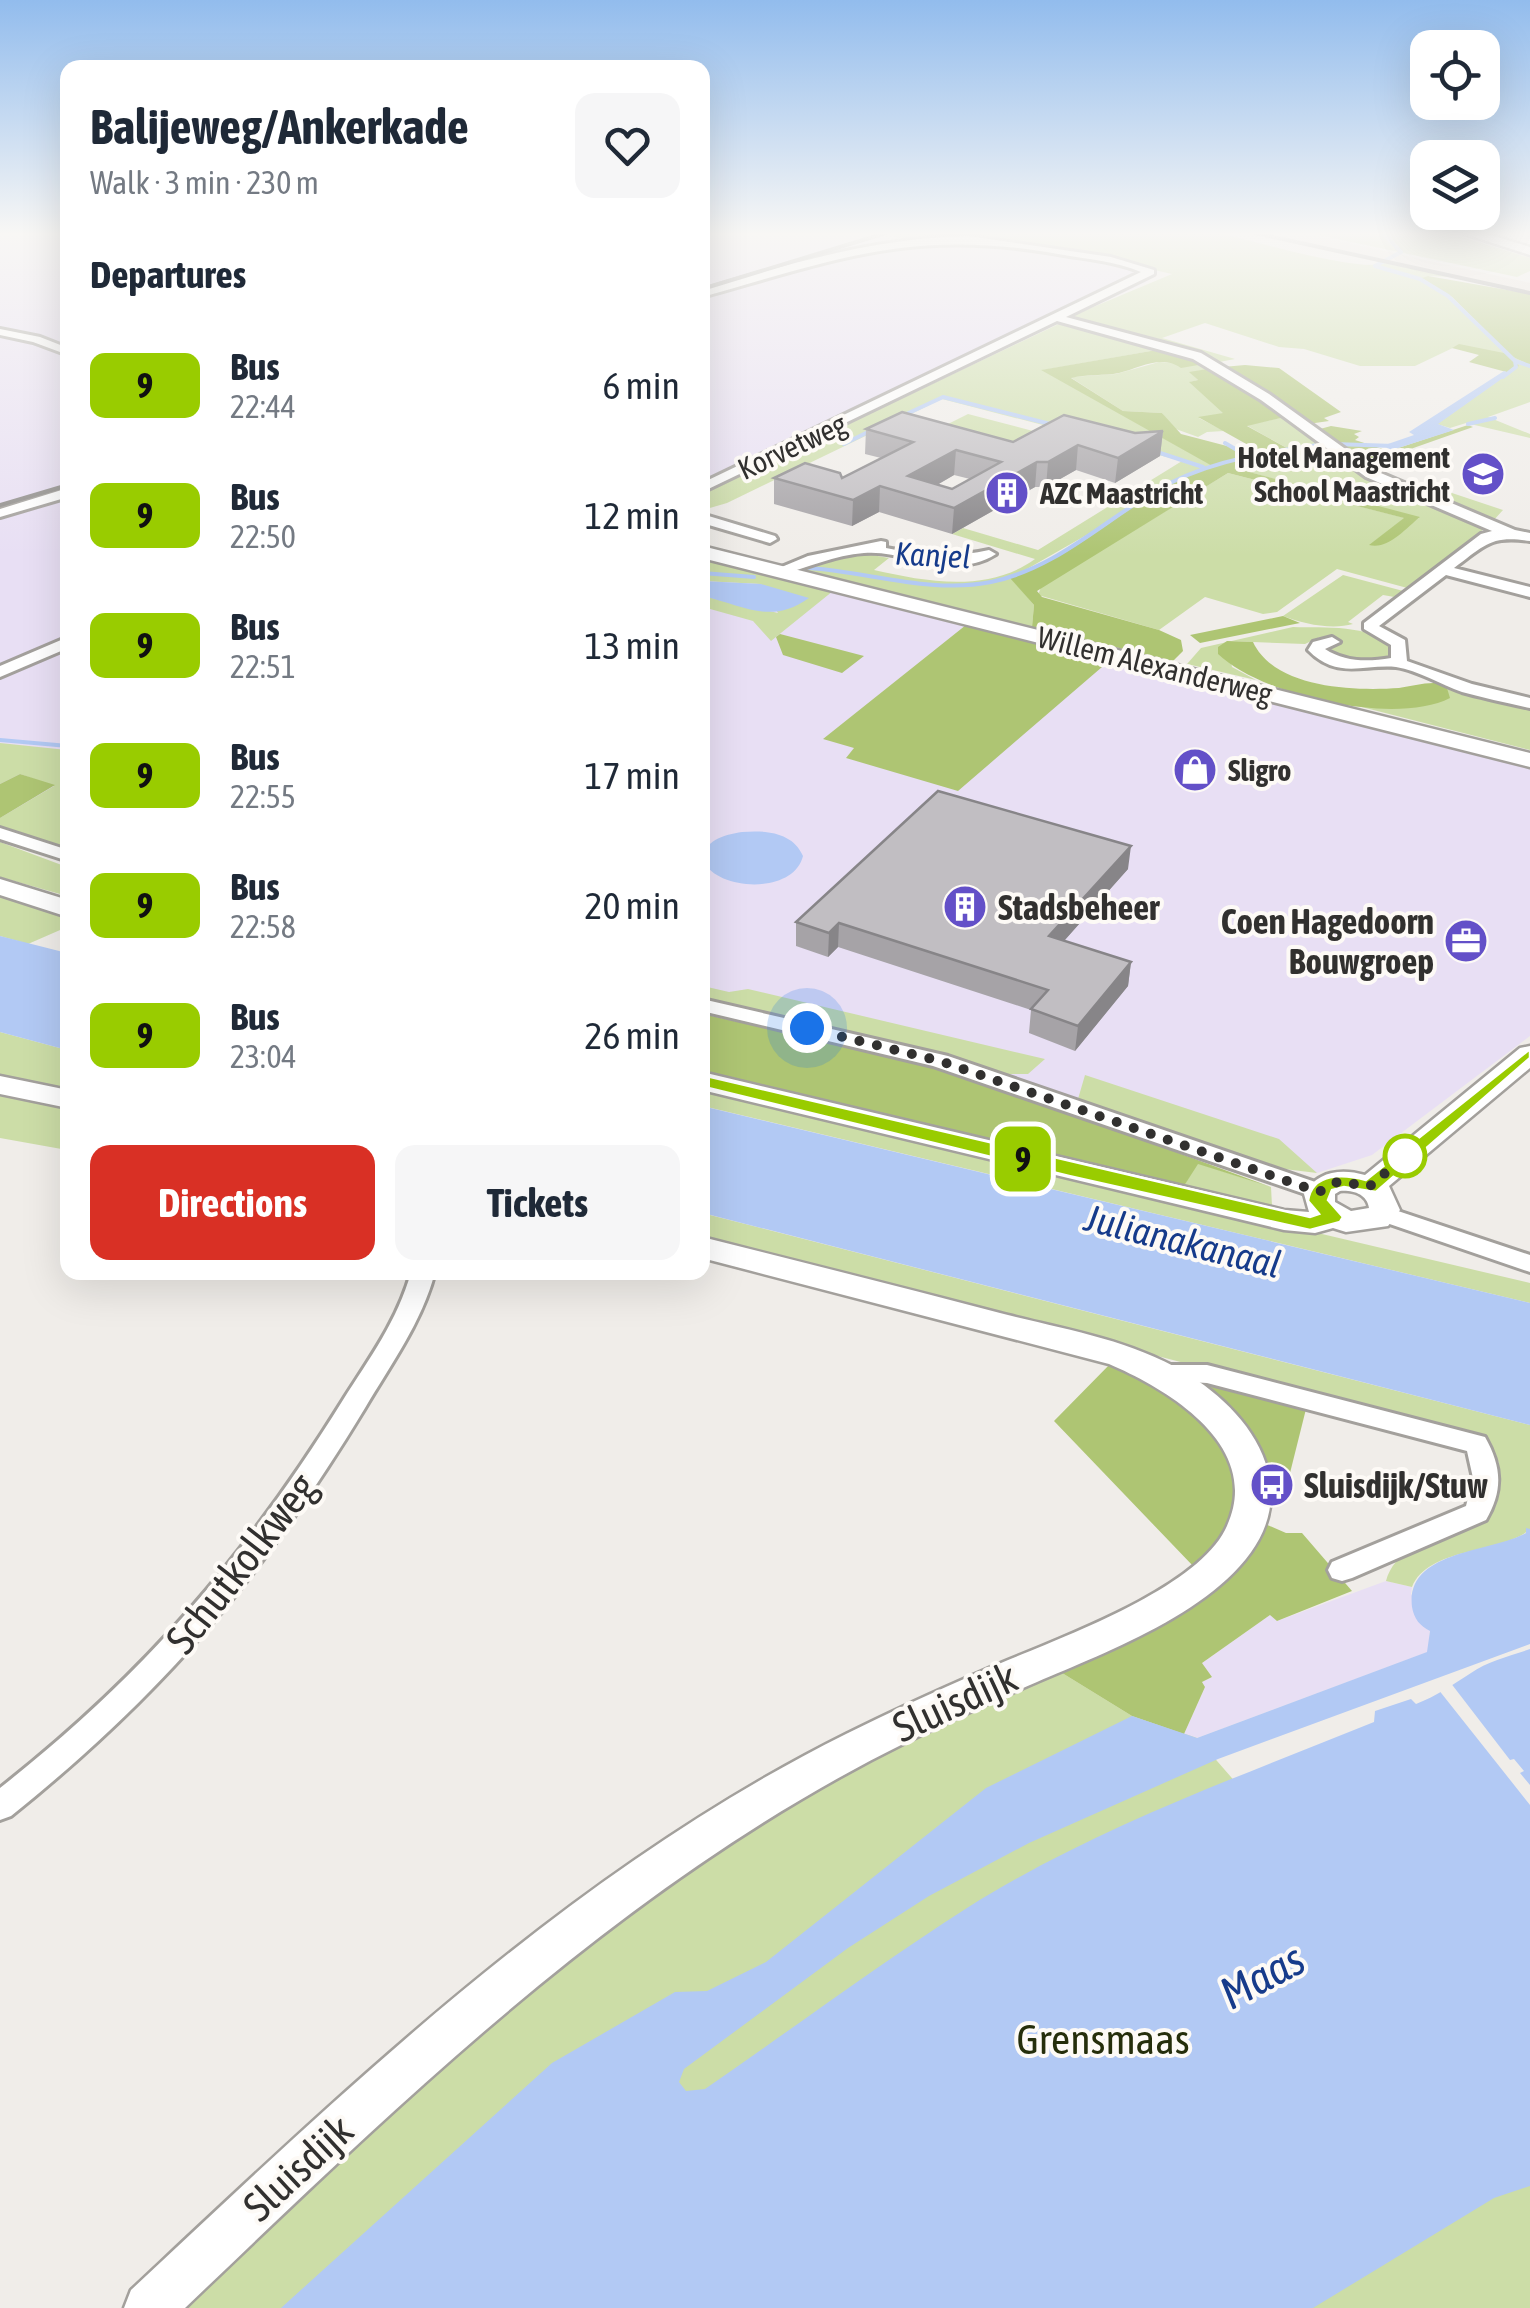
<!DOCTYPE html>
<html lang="en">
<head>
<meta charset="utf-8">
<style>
	:root { --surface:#fff; --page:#f6f6f7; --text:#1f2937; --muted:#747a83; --accent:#d93025 }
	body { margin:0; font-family:"Asap Condensed",sans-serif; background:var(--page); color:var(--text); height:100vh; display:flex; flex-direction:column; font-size:38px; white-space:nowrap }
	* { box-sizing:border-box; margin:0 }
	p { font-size:32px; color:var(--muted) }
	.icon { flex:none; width:55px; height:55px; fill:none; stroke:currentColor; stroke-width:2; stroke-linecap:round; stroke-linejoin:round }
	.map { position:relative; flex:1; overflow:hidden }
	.details { position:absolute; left:60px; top:60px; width:650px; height:1220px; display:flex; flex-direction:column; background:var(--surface); border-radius:20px; box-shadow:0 10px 40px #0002 }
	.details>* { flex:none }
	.badge { padding:0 20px; border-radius:15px; font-size:35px; line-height:65px }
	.tools { position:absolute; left:1410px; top:30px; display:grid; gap:20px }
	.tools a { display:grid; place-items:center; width:90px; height:90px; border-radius:20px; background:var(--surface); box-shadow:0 10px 40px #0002; font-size:50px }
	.you { position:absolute; width:50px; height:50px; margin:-25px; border:8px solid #fff; border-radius:50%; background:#1a73e8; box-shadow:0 0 0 15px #1a73e833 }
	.map>.badge { position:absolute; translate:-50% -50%; box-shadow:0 0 0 5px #fff }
	h2 { padding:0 30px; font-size:38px; line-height:90px }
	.round { display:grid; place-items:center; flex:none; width:105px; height:105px; border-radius:20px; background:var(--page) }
	.summary { display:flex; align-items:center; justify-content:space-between; height:170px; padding:0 30px }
	h1 { font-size:48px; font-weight:700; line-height:75px }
	.cta { display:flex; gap:20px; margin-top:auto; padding:20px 30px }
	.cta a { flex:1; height:115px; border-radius:20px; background:var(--accent); color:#fff; font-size:40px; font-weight:700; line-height:115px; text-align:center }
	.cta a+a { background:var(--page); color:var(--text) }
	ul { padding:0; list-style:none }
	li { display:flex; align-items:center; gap:30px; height:130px; padding:0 30px }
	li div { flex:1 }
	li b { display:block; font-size:38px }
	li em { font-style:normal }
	li .badge { min-width:110px; font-weight:700; text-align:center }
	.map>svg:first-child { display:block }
	.industrial { fill:#e8dff4 }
	.built { fill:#e8dfd7 }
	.green { fill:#ccdda7 }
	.forest { fill:#aec573 }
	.water { fill:#b2c9f4 }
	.pier { fill:#f0ede9 }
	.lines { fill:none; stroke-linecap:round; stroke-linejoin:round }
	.stream { stroke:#b2c9f4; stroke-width:4 }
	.street-casing { stroke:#a3a09c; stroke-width:6 }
	.secondary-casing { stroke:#a3a09c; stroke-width:5 }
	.street { fill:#fff; fill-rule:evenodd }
	.secondary { fill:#fff; fill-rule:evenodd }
	.rail { stroke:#8f8d8a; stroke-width:4 }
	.wall { fill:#a6a3a7; fill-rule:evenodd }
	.shaded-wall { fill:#878588 }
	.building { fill:#c1bec2; stroke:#878588; stroke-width:2.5; fill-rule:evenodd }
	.line { fill:#9c0; stroke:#fff; stroke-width:2.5 }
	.walk { stroke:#31302f; stroke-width:10; stroke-dasharray:0 18 }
	.stop-dot { fill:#fff; stroke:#9c0; stroke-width:5 }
	.labels { text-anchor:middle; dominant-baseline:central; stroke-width:8; stroke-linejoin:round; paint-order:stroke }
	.far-street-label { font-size:30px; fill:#31302f; stroke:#fdfaf6 }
	.far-poi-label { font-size:30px; font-weight:bold; fill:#31302f; stroke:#fdfaf6; text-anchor:start }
	.far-water-label { font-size:32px; font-style:italic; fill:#163b8b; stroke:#fdfaf6 }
	.poi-label { font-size:35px; font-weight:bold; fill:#31302f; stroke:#fdfaf6; text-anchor:start }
	.water-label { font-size:38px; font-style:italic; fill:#163b8b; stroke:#fdfaf6 }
	.near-street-label { font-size:42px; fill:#31302f; stroke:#fdfaf6 }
	.near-park-label { font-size:42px; fill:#252e0b; stroke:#fdfaf6 }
	.near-water-label { font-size:45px; font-style:italic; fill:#163b8b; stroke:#fdfaf6 }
</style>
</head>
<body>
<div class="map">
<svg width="1530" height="2308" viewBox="0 0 1530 2308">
	<rect width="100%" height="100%" fill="#f0ede9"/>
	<path class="industrial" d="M0,233H67V859L0,831Z
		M702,233H880L893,242L948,238L1001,241L1134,271L1149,281L703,487Z
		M702,556L1530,765V1036L1372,1155L1317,1173L1078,1099L703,1010Z
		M1386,1581L1412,1587L1411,1594L1430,1630L1428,1652L1197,1738L1184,1734L1205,1687L1202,1682L1212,1677L1202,1663L1270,1615L1277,1621Z"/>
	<path class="built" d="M1241,233H1302L1530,283V294Z"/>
	<path class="green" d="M1219,233C1250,240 1362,273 1384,263L1451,277L1428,276L1511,356L1530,365V402L1488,417L1530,434V438L1466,423L1450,428L1437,424L1519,366L1511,356L1459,345L1415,366H1360L1304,349L1279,347L1205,323L1162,338L1235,359L1214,363L1067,318L1172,274C1079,253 992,232 897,238L892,234Z
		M1309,233H1449L1530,258V271L1517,277Z
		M1063,322L1168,348L1043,370L1215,467L1197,472L1011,578L1034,605L1032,627L800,569L807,563L861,553L889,558L874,570C927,582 988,593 1035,559L952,534L963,528L1038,550L1182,461L942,399L727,503L703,510L702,493Z
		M1159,362L1204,364L1214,368L1191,373L1198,380L1190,382L1225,413L1199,418L1224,431L1207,432L1198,437L1173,428L1162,413L1123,411L1070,377L1116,374Z
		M968,414L1033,431L1006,446L940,428Z
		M1285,417L1326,446L1294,452L1246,425Z
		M1330,449L1485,528L1411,589L1337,569L1277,612L1263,614L1205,597L1159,630L1038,595L1041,587L1228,473L1405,518L1370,545L1419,518L1230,467Z
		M1425,484L1503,510L1493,521L1408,487Z
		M702,558L833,591L771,641L753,621L703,607V596L778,613L761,584L703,581Z
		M1343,575L1407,592L1400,598L1383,595L1348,622L1353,624C1332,630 1303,624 1283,616Z
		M1293,627C1325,628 1369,624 1393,647L1392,659L1350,661L1329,653L1338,641L1320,637L1305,644L1227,641L1232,667L1256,680L1187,664L1201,648Z
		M1446,685L1530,707V750L1350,704L1408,708Z
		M0,743L67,750V854L0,829V818L54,786L20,774L0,784Z
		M0,842L67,867V896L0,877Z
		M0,894L67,916V927L28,944L0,936Z
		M703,986L729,992L748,989L1045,1059L1028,1074H1005L703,1002Z
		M0,1032L67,1050V1150L0,1138Z
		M1085,1075L1279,1139L1317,1173L1267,1167L1078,1099Z
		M703,1088L1530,1283V1303L703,1106Z
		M1197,1163L1271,1187L1272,1206L1298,1211L1182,1189Z
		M702,1213L1530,1425V1529C1503,1554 1429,1546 1412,1587L1386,1581C1397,1540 1459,1525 1494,1508L1499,1463L1488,1442L703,1238Z
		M1054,1668L1132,1716L1197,1738L1530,2120V2308H169L506,1999L765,1814Z"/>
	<path class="forest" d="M1428,276L1530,294V365L1513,357L1519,366L1510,373L1469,362L1479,355L1452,348L1459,344L1509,354L1452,297L1422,278Z
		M1168,348L1204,364L1181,368C1162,354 1139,368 1119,373C1104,376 1086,374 1071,378L1123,411L1162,413L1181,434L1246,451L1257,450L1198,417L1223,413L1189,382L1198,380L1189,372L1214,368L1285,417L1247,426L1294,452L1326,446L1330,449L1234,468L1420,517C1405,529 1388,550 1369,545L1404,518L1228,473L1037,591L1042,597L1159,630L1181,640L1183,651L1173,661L1032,627L1034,605L1010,578C1083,556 1138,488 1214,467L1041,370Z
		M1245,365L1279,368L1341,412L1324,418L1329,421L1308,424L1223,367Z
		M1468,425L1473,427L1368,464L1320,429L1331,426L1362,431L1354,434L1359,437L1355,440L1389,451Z
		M1283,616L1300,623L1200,643L1190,635Z
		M966,625L1109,661L958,791L846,758L854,748L823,739Z
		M780,634L864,656L842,673L783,655L776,637Z
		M1227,641L1253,642C1275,689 1355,691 1399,688C1414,686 1432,680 1446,685L1450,698C1395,726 1262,696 1218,654V647Z
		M20,774L55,785L0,818V784Z
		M703,1014L893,1057L991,1084L1271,1187L1198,1164L1182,1189L703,1077Z
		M1113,1361C1140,1371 1199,1407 1217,1429C1221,1435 1223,1444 1226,1451C1246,1500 1234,1533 1194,1567L1054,1421Z
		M1203,1378L1307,1405L1284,1497L1199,1382Z
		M1263,1523L1286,1533H1302L1352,1591L1277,1621L1270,1615L1202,1663L1212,1677L1202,1682L1205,1687L1184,1734L1132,1716L1054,1668C1102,1644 1200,1606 1236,1571C1249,1558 1257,1541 1263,1523Z"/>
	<path class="water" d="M1504,371L1510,373L1438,424L1454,430L1389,451L1385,445L1414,435L1409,432Z
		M702,581L761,584L809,598C771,625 745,606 703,596Z
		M742,832C765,830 793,832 803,856C794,894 719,892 703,861C703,840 724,835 742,832Z
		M0,936L67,953V1050L0,1032Z
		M702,1106L1530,1303V1425L703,1213Z
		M1526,1528L1530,1529V1644L1218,1759L1029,1843L929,1896L848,1948L684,2069L679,2082L686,2091L705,2089C792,2029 878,1965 967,1908C1094,1828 1236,1778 1374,1722L1375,1711L1411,1699L1416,1704C1437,1696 1452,1685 1471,1673C1487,1661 1511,1656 1530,1649V2186L1494,2198L1313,2308H281L552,2063L675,1992L707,1991L766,1962L986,1788L1132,1716L1197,1738L1427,1652L1430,1631C1420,1626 1414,1619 1412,1607C1405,1550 1490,1553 1526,1533Z"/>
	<path class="pier" d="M1450,1682L1510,1760L1514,1759L1524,1771L1520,1773L1530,1785V1805L1438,1689Z"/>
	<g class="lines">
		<path class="stream" d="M1383,233L1401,252L1375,266L1420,279L1448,296L1515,361L1516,367L1503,377
			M1515,361L1530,366
			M900,417L943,397L1054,425
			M1468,424L1495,418
			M1225,443L1249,457
			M844,444L870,431
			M1334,444L1394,446
			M1154,451L1203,467
			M809,568C869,572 931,594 991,582C1060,568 1110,514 1170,483C1218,459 1273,451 1325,444
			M702,573L754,577
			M0,740L68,746"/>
		<defs>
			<path id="street" d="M968,236L1111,257L1154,270V274L1066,317L1201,353L1269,394L1376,471L1515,530L1530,533V541C1491,535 1485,545 1454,568L1530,587V597L1446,575L1379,626L1405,640L1407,661L1472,684L1530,698V708C1507,703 1484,698 1462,692C1441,685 1418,670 1396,667C1363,664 1337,680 1308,650L1313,642L1332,637L1340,642L1325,649C1345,662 1367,662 1391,658V645L1364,629V623L1481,534L1492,531L1366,477L1261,400L1193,359L1057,321L702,492V483L1141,272C1115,261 1086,259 1058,254C913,228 838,259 702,297V290C791,263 875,238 968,236Z
				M0,329L40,337L68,348V355L33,342L0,335Z
				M68,488V497L0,517V509Z
				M702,514L775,536L777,539L770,543L702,523Z
				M881,541L886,542V548C922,555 953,558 989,550L996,554C953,582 904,549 864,553C835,555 807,568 779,575L772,571L808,556Z
				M68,637V648L0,677V666Z
				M0,828L68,850V861L0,839Z
				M702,999L948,1056L1327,1186L1330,1191L1319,1198L1311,1196L933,1066L702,1011Z
				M1383,1206L1530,1255V1272L1375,1219L1371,1214Z
				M411,1272H435C422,1322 391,1364 365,1408C263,1576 165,1692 11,1816L0,1820V1788C145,1674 246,1556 343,1400C369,1359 398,1320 411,1272Z
				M1166,1365H1207L1485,1437C1502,1467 1503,1491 1486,1520L1352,1578L1342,1581L1332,1578L1328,1570L1332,1562L1466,1506L1473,1478L1467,1451L1207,1383L1157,1380L1153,1374L1157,1368Z"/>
			<path id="secondary" d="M1462,233H1484L1530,247V255Z
				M702,546L1530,753V767L702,558Z
				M0,879L68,900V917L0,895Z
				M1530,1046V1068L1389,1186L1400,1210L1388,1226L1346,1232L1333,1228L1315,1233L1284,1230L702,1090V1072L1284,1210L1309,1212L1304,1194C1317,1171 1341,1168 1365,1175L1520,1048ZM1340,1191C1353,1190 1367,1194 1369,1208L1351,1211L1335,1202V1194Z
				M0,1076L68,1090V1108L0,1094Z
				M702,1237C802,1262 901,1287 1000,1313C1062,1329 1129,1339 1184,1372C1221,1394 1257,1428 1268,1471C1296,1584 1115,1648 1037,1682C993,1701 950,1721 907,1742C629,1879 407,2096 185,2308H124L131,2290C351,2084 573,1870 846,1734C890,1712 936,1691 982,1671C1046,1643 1193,1593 1225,1530C1266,1449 1172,1391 1109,1364L702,1258Z"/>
		</defs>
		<use href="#street" class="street-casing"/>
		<use href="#secondary" class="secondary-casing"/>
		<use href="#street" class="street"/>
		<use href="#secondary" class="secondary"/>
		<path class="rail" d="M1255,233L1530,293
			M702,289L886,233
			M0,505L68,485"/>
	</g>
	<path class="wall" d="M866,429L1013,442L1163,431L1160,456L1115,483L1076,470L1046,487H1035L952,534L879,512L852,526L774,504V478H842L881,458L865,454ZM954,475L970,479L952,489L937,485Z
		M1128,869L1064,941L1131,962L1128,986L1075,1051L1029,1033L1031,1010L838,947L828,957L796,946V922Z"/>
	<path class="shaded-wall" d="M1163,431L1160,456L1115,483L1118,458Z
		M1078,445L1076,470L1046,487L1048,462Z
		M956,450L954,475L916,497L908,476Z
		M1037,462L1035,487L952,534L954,508Z
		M880,486L879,512L852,526L853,500Z
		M1131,846L1128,869L1047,960L1049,936Z
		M839,923L838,947L828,957L829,933Z
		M1131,962L1128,986L1075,1051L1078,1026Z"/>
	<path class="building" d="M902,412L1013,442L1064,415L1135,433L1163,431L1118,458L1078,445L1048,462H1037L954,508L880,486L853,500L774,478L805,463L840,473L842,478L913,442L866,429ZM956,450L1001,462L952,489L908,476Z
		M938,791L1131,846L1049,936L1131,962L1078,1026L1031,1009L1048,990L839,923L829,933L796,922Z"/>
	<linearGradient id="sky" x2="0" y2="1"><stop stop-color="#92bced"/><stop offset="0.42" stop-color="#f8f7f5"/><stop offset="1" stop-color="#f8f7f5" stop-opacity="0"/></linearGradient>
	<rect width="1530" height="556" fill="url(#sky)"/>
	<path class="line" d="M1530,1049V1058L1376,1192L1344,1187L1332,1190L1328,1200L1343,1217L1340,1222L1310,1230L1069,1176L696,1085L693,1081L702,1075L1310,1217L1319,1214L1308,1201C1312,1172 1344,1174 1366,1180Z"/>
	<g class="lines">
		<path class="walk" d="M807,1028L940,1061L1319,1192L1339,1181L1369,1187L1405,1156"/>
	</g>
	<defs>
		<symbol id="university-disc" viewBox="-11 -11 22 22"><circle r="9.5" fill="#6350c8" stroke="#fdfaf6"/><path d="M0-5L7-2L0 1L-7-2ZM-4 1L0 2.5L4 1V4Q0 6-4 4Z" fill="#fff"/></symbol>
		<symbol id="building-disc" viewBox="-11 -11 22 22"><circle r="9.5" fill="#6350c8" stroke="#fdfaf6"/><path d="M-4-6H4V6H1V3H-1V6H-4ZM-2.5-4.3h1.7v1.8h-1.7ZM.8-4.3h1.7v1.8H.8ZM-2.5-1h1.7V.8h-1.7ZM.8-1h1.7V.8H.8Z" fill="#fff"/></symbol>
		<symbol id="shop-disc" viewBox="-11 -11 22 22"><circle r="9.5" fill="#6350c8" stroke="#fdfaf6"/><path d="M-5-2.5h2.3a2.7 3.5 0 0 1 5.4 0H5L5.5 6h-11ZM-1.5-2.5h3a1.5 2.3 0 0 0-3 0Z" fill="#fff"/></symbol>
		<symbol id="office-disc" viewBox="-11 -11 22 22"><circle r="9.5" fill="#6350c8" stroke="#fdfaf6"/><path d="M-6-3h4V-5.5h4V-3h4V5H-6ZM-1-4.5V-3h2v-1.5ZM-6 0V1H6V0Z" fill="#fff"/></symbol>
		<symbol id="bus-disc" viewBox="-11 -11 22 22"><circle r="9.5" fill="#6350c8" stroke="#fdfaf6"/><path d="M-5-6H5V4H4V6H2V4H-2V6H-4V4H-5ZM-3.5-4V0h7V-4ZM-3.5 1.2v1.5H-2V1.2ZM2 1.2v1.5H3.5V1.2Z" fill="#fff"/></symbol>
	</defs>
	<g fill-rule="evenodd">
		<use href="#university-disc" x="1458" y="449" width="50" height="50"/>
		<use href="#building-disc" x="982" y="468" width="50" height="50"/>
		<use href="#shop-disc" x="1170" y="745" width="50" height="50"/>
		<use href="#building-disc" x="940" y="882" width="50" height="50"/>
		<use href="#office-disc" x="1441" y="916" width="50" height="50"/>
		<use href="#bus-disc" x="1247" y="1460" width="50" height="50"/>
	</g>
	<circle class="stop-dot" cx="1405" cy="1156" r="20"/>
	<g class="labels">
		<g class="far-street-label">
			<text transform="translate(792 446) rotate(-25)">Korvetweg</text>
			<text transform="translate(1155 665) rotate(14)">Willem Alexanderweg</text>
		</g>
		<g class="far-poi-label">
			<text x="1450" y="457" text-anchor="end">Hotel Management<tspan x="1450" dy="34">School Maastricht</tspan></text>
			<text x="1040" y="493">AZC Maastricht</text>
			<text x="1228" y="770">Sligro</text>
		</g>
		<g class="far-water-label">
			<text transform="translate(933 555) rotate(3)">Kanjel</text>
		</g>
		<g class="poi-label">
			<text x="998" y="907">Stadsbeheer</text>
			<text x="1434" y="921" text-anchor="end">Coen Hagedoorn<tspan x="1434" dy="40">Bouwgroep</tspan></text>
			<text x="1304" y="1485">Sluisdijk/Stuw</text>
		</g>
		<g class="water-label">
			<text transform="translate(1183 1241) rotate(14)">Julianakanaal</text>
		</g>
		<g class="near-street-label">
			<text transform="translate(241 1563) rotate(-52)">Schutkolkweg</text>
			<text transform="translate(955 1702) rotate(-25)">Sluisdijk</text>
			<text transform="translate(298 2168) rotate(-43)">Sluisdijk</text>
		</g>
		<g class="near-park-label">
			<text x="1103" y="2039">Grensmaas</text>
		</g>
		<g class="near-water-label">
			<text transform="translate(1262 1976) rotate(-28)">Maas</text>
		</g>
	</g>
</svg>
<div class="tools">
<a><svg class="icon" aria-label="locate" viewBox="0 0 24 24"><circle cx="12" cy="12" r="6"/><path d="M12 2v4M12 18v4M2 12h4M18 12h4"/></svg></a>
<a><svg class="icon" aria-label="layers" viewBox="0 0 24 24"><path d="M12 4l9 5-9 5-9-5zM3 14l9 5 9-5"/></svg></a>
</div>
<div class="you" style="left:807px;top:1028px"></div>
<b class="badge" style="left:1023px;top:1159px;background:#9c0;color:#111">9</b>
<section class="details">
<div class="summary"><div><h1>Balijeweg/Ankerkade</h1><p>Walk · 3 min · 230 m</p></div><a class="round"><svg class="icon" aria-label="heart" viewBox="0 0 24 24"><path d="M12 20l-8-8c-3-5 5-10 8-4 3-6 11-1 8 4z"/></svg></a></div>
<h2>Departures</h2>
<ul>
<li><span class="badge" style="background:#9c0;color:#111">9</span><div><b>Bus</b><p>22:44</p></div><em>6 min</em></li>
<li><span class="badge" style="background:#9c0;color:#111">9</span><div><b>Bus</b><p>22:50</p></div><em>12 min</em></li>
<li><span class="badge" style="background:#9c0;color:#111">9</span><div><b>Bus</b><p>22:51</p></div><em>13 min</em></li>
<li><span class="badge" style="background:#9c0;color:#111">9</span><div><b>Bus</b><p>22:55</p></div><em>17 min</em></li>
<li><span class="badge" style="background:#9c0;color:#111">9</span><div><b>Bus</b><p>22:58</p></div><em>20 min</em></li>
<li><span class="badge" style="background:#9c0;color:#111">9</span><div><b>Bus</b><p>23:04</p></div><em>26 min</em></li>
</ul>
<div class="cta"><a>Directions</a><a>Tickets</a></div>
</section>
</div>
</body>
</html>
